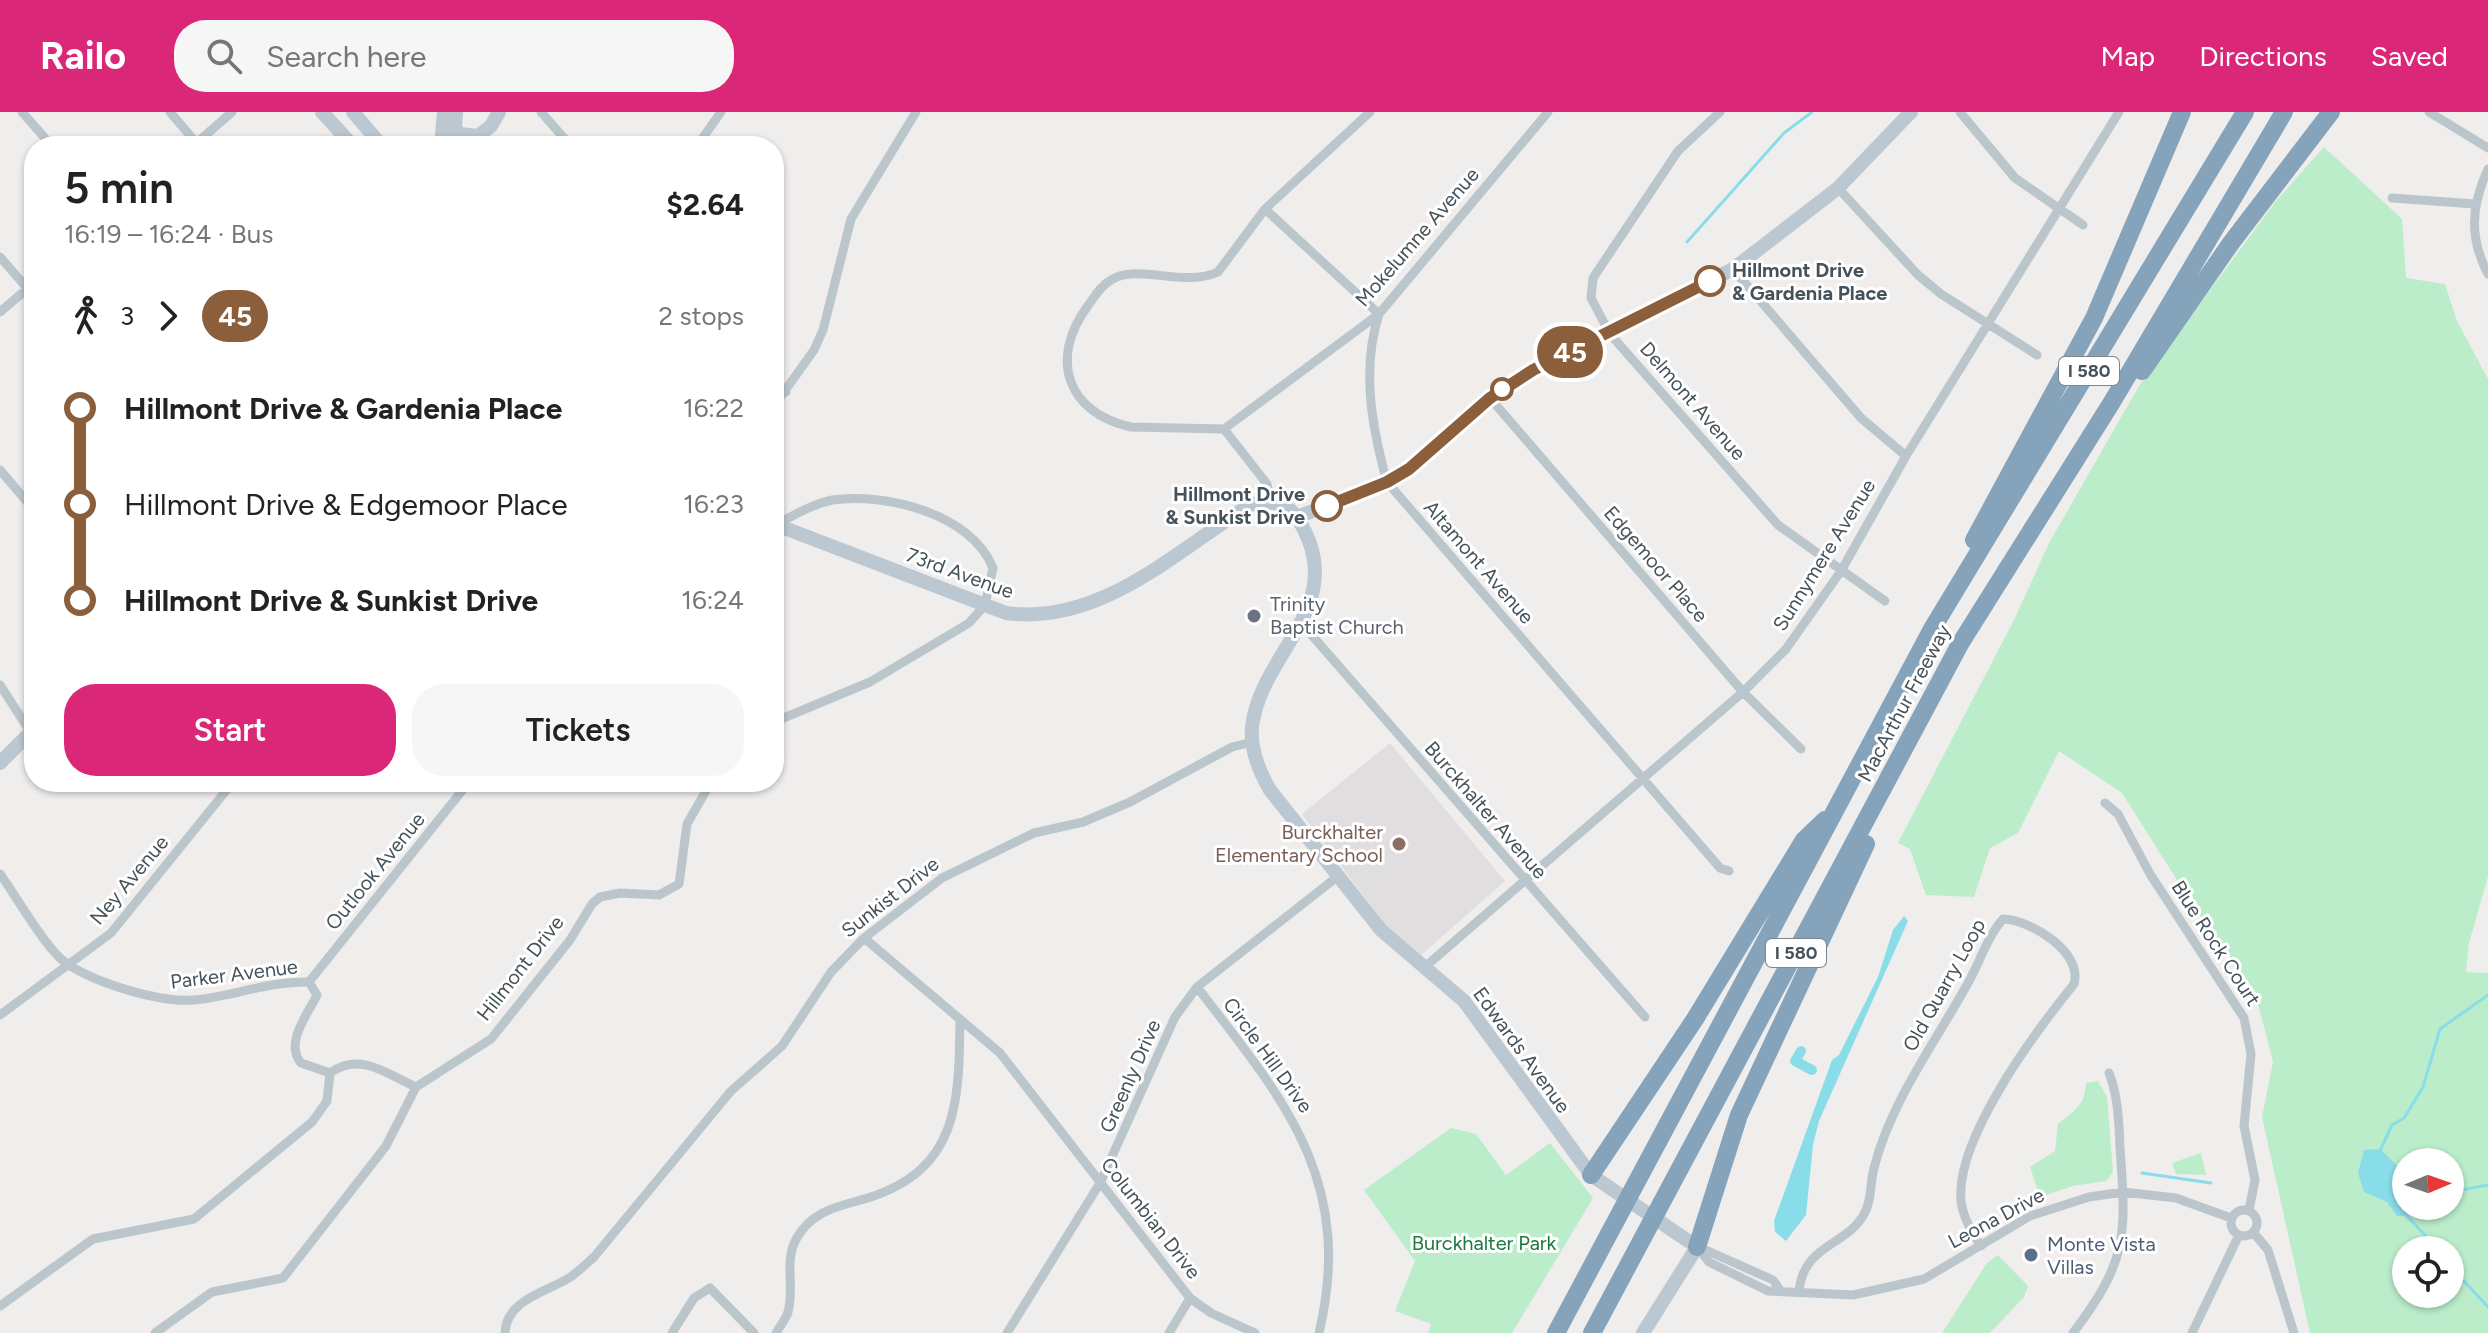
<!DOCTYPE html>
<html lang="en">
<head>
<meta charset="utf-8">
<style>
	:root { --surface:#fff; --page:#f6f6f6; --text:#222; --muted:#767676; --accent:#db2777 }
	body { margin:0; font-family:Figtree,sans-serif; background:var(--page); color:var(--text); height:100vh; display:flex; flex-direction:column; font-size:30px; white-space:nowrap }
	* { box-sizing:border-box; margin:0 }
	p { font-size:26px; color:var(--muted) }
	.icon { flex:none; width:44px; height:44px; fill:none; stroke:currentColor; stroke-width:2; stroke-linecap:round; stroke-linejoin:round }
	.map { position:relative; flex:1; overflow:hidden }
	.sheet { position:absolute; left:24px; top:24px; width:760px; height:656px; display:flex; flex-direction:column; background:var(--surface); border-radius:32px; box-shadow:0 2px 6px #0004 }
	.sheet>* { flex:none }
	.badge { padding:0 16px; border-radius:26px; font-size:28px; line-height:52px }
	.needle { width:52px; rotate:88deg }
	.buttons { position:absolute; left:2392px; top:1036px; display:grid; gap:16px }
	.buttons a { display:grid; place-items:center; width:72px; height:72px; border-radius:50%; background:var(--surface); box-shadow:0 2px 6px #0004; font-size:40px }
	.map>.badge { position:absolute; translate:-50% -50%; box-shadow:0 0 0 4px #fff }
	.legs { display:flex; align-items:center; gap:12px; height:88px; padding:0 40px; font-size:26px }
	.legs p { margin-inline-start:auto }
	.overview { display:flex; align-items:center; justify-content:space-between; height:136px; padding:0 40px }
	h1 { font-size:44px; font-weight:600; line-height:60px }
	.action { display:flex; gap:16px; margin-top:auto; padding:16px 40px }
	.action a { flex:1; height:92px; border-radius:32px; background:var(--accent); color:#fff; font-size:32px; font-weight:600; line-height:92px; text-align:center }
	.action a+a { background:var(--page); color:var(--text) }
	ul { padding:0 40px; list-style:none }
	li { display:flex; align-items:center; gap:28px; height:96px; font-size:30px }
	li i { display:grid; place-items:center; width:12px; height:100%; margin:0 10px; background:currentColor }
	li i::after { content:''; width:20px; height:20px; margin:-10px; border:6px solid; border-radius:50%; background:var(--surface) }
	li p { margin-inline-start:auto }
	li:first-child i { background:linear-gradient(#0000 50%,currentColor 0) }
	li:last-child i { background:linear-gradient(currentColor 50%,#0000 0) }
	header { display:flex; align-items:center; gap:48px; box-sizing:border-box; height:112px; padding:0 40px; background:var(--accent); color:#fff }
	header strong { font-size:38px }
	nav { display:flex; gap:44px; margin-inline-start:auto; font-size:28px }
	.search { width:560px; height:72px; background:var(--page); display:flex; align-items:center; gap:20px; box-sizing:border-box; padding:0 28px; border-radius:32px; color:var(--muted); font-size:30px }
	.map>svg:first-child { display:block }
	.education { fill:#e1dedf }
	.green { fill:#bbedca; fill-rule:evenodd }
	.water { fill:#89dde9 }
	.lines { fill:none; stroke-linecap:round; stroke-linejoin:round }
	.stream { stroke:#89dde9; stroke-width:3 }
	.canal { stroke:#89dde9; stroke-width:10 }
	.street { stroke:#bbc6cc; stroke-width:9 }
	.secondary { stroke:#bbc7d1; stroke-width:14 }
	.highway { stroke:#85a4bb; stroke-width:18 }
	.line-1-casing { stroke:#fff; stroke-width:18 }
	.line-1 { stroke:#8b5e3c; stroke-width:12 }
	.stop-1-dot { fill:#fff; stroke:#8b5e3c; stroke-width:4 }
	.worship-dot { fill:#6b7280; stroke:#fff; stroke-width:3 }
	.education-dot { fill:#8d6e63; stroke:#fff; stroke-width:3 }
	.service-dot { fill:#5c6f8a; stroke:#fff; stroke-width:3 }
	.labels { text-anchor:middle; dominant-baseline:central; stroke-width:6; stroke-linejoin:round; paint-order:stroke }
	.shield { fill:#fff; stroke:#7e868c; stroke-width:2 }
	.shield-label { font-size:18px; font-weight:bold; fill:#46525a }
	.street-label { font-size:20px; fill:#46525a; stroke:#fff }
	.stop-label { font-size:20px; font-weight:bold; fill:#46525a; stroke:#fff; text-anchor:start }
	.worship-label { font-size:20px; fill:#5b616d; stroke:#fff; text-anchor:start }
	.education-label { font-size:20px; fill:#785e54; stroke:#fff; text-anchor:end }
	.park-label { font-size:20px; fill:#197941; stroke:#fff }
	.service-label { font-size:20px; fill:#4e5e75; stroke:#fff; text-anchor:start }
</style>
</head>
<body>
<header>
<strong>Railo</strong>
<div class="search"><svg class="icon" aria-label="search" viewBox="0 0 24 24"><circle cx="10" cy="10" r="6"/><path d="M15 15l6 6"/></svg>Search here</div>
<nav><a>Map</a><a>Directions</a><a>Saved</a></nav>
</header>
<div class="map">
<svg width="2488" height="1221" viewBox="0 0 2488 1221">
	<rect width="100%" height="100%" fill="#f0eded"/>
	<path class="education" d="M1390,631L1505,769L1421,843L1384,811L1302,702Z"/>
	<path class="green" d="M2324,35L2402,107L2406,166L2445,172L2457,209L2488,267V764L2469,831L2466,860L2488,861V1221H2310L2262,1005L2273,950L2255,880L2196,798L2122,681L2059,639L2018,721L1990,736L1974,785L1926,783L1910,737L1898,731L2015,506L2049,431L2139,274L2276,89ZM2406,1050H2450V1094H2406ZM2406,1138H2450V1182H2406Z
		M2098,969L2107,985L2113,1060L2106,1069L2073,1074L2040,1085L2030,1055L2055,1039L2058,1012C2074,998 2085,994 2086,971Z
		M1451,1016L1476,1022L1506,1063L1550,1031L1593,1086L1512,1221H1428L1431,1212L1395,1199L1415,1149L1364,1078Z
		M2201,1041L2206,1063L2176,1062L2172,1051Z
		M1998,1143L2028,1174L2024,1185L1990,1221H1942L1987,1151Z"/>
	<path class="water" d="M1904,804L1908,809L1819,1009L1813,1033L1806,1103L1786,1129L1775,1120L1774,1109L1832,948L1839,943L1878,865L1893,818Z
		M2380,1037L2406,1062V1094H2419L2407,1104H2397L2387,1090L2364,1080L2358,1061L2364,1038Z"/>
	<g class="lines">
		<path class="stream" d="M1687,130L1784,21L1812,0
			M2379,1041L2392,1013L2404,1006L2423,975L2440,917L2488,883
			M2142,1061L2211,1071
			M2450,1080L2488,1073
			M2406,1103L2439,1138
			M2450,1154L2488,1195"/>
		<path class="canal" d="M1801,939L1795,949L1812,958"/>
		<path class="street" d="M22,0L52,34
			M170,0L199,34
			M541,0L571,34
			M1720,0L1678,39L1593,166L1591,186L1610,222L1778,413L1885,489
			M1960,0L2015,66L2083,113
			M2429,0L2488,36
			M193,34L232,0
			M697,34L721,0
			M2488,57C2471,94 2469,126 2488,162
			M1838,76L1918,163L1941,182L2037,243
			M2392,86L2475,92
			M1265,97L1379,202C1361,257 1372,316 1387,370L1720,756L1729,759
			M0,145L34,184
			M1733,157L1861,306L1906,344
			M0,200L34,171
			M774,267L786,280
			M1490,286L1743,580L1801,637
			M774,294L814,238L823,218L851,107L916,0
			M1224,317L1379,202L1548,0
			M0,358L34,398
			M1270,390L1267,372L1224,317L1131,315C1067,301 1049,247 1087,195C1094,186 1100,174 1111,168C1137,151 1184,176 1218,160L1265,97L1370,0
			M1302,512L1645,905
			M0,573L31,621
			M774,610L870,570L969,511L985,493L993,456C972,402 885,380 832,388C813,392 793,403 776,413
			M2105,691L2118,702L2150,762L2244,906L2251,942L2244,1014L2255,1068L2249,1098
			M0,762C16,784 46,837 66,851C95,871 160,891 194,888C234,884 269,869 309,870L317,883C308,902 284,931 301,951L330,961C361,939 388,963 416,975
			M864,826L1000,941L1190,1186L1211,1201L1255,1221
			M1426,854L1743,580L1786,537L1841,459L1906,344L2119,0
			M309,870L469,670
			M1197,875C1284,988 1355,1068 1319,1221
			M0,903L111,821L233,670
			M2231 1111a13 13 0 1 1 26 0a13 13 0 1 1-26 0Z
			M2253,1120L2268,1138L2294,1221
			M1697,1135L1709,1150L1768,1179L1853,1183L1924,1167L2030,1104L2089,1085L2123,1080L2176,1086L2231,1106
			M1699,1135L1773,1168L1780,1178
			M1799,1180C1803,1130 1850,1135 1866,1098C1872,1085 1870,1070 1874,1056C1891,989 1935,931 1968,871C1980,850 1987,825 2003,807C2031,808 2083,840 2074,872C2036,919 1955,1027 1961,1089C1963,1106 1972,1121 1981,1134
			M0,1194L93,1127L194,1107L312,1010L327,989L330,961
			M155,1221L212,1180L283,1166L386,1034L416,975L491,927L570,828L592,792L600,785L620,781L659,783L679,772L687,712L711,670
			M505,1221C506,1188 546,1180 569,1166C578,1160 586,1152 594,1145L731,979L782,934L831,860L864,826L942,766L1034,721L1083,710L1130,690L1232,635L1252,630
			M672,1221L694,1186L710,1176L754,1221
			M776,1221C780,1214 786,1207 788,1200C796,1170 780,1144 803,1117C819,1097 844,1093 868,1086C959,1057 959,990 960,907
			M1007,1221L1100,1071L1175,905L1197,875L1337,765
			M1169,1221L1190,1186
			M2073,1221C2129,1147 2126,1123 2120,1035C2119,1011 2118,983 2109,961
			M2192,1221L2239,1123"/>
		<path class="secondary" d="M322,0L353,34
			M353,0L382,34
			M454,16L460,22L478,24L491,14L499,0
			M441,34L444,0
			M454,34L456,0
			M1297,405C1335,390 1377,379 1411,355C1449,329 1478,293 1517,268L1733,157L1838,76L1911,0
			M774,412L1006,501C1100,514 1176,439 1250,393C1268,388 1287,389 1298,407C1352,493 1261,538 1252,615C1250,638 1259,659 1270,678L1381,818L1464,889L1591,1063L1697,1135L1643,1221
			M0,651L34,617"/>
		<path class="highway" d="M2142,259L2231,131L2331,0
			M1974,428L2094,206L2182,0
			M1591,1063L1695,907L1804,728L1825,708
			M1697,1135L1739,1003L1866,732
			M1556,1221L1932,517L2245,0
			M1592,1221L1960,532L2112,290L2284,0"/>
	</g>
	<g class="lines">
		<defs>
			<path id="line-1" d="M1327,394L1387,370L1409,357L1490,286L1533,258L1710,169"/>
		</defs>
		<use href="#line-1" class="line-1-casing"/>
		<use href="#line-1" class="line-1"/>
	</g>
	<g class="stop-1-dot">
		<circle cx="1710" cy="169" r="14"/>
		<circle cx="1502" cy="277" r="10"/>
		<circle cx="1327" cy="394" r="14"/>
	</g>
	<circle class="worship-dot" cx="1254" cy="504" r="8"/>
	<circle class="education-dot" cx="1399" cy="732" r="8"/>
	<circle class="service-dot" cx="2031" cy="1143" r="8"/>
	<g class="labels">
		<g class="shield">
			<rect x="2059" y="245" width="60" height="28" rx="6"/>
			<rect x="1766" y="827" width="60" height="28" rx="6"/>
		</g>
		<g class="shield-label">
			<text x="2089" y="259">I 580</text>
			<text x="1796" y="841">I 580</text>
		</g>
		<g class="street-label">
			<text transform="translate(1417 125) rotate(-49)">Mokelumne Avenue</text>
			<text transform="translate(1693 289) rotate(49)">Delmont Avenue</text>
			<text transform="translate(1824 443) rotate(-58)">Sunnymere Avenue</text>
			<text transform="translate(1479 450) rotate(49)">Altamont Avenue</text>
			<text transform="translate(1656 452) rotate(49)">Edgemoor Place</text>
			<text transform="translate(960 461) rotate(20)">73rd Avenue</text>
			<text transform="translate(1904 591) rotate(-62)">MacArthur Freeway</text>
			<text transform="translate(1486 698) rotate(49)">Burckhalter Avenue</text>
			<text transform="translate(375 759) rotate(-51)">Outlook Avenue</text>
			<text transform="translate(129 768) rotate(-50)">Ney Avenue</text>
			<text transform="translate(890 785) rotate(-38)">Sunkist Drive</text>
			<text transform="translate(2216 831) rotate(57)">Blue Rock Court</text>
			<text transform="translate(520 856) rotate(-52)">Hillmont Drive</text>
			<text transform="translate(234 862) rotate(-7)">Parker Avenue</text>
			<text transform="translate(1944 873) rotate(-61)">Old Quarry Loop</text>
			<text transform="translate(1522 938) rotate(54)">Edwards Avenue</text>
			<text transform="translate(1268 943) rotate(54)">Circle Hill Drive</text>
			<text transform="translate(1130 964) rotate(-66)">Greenly Drive</text>
			<text transform="translate(1151 1106) rotate(52)">Columbian Drive</text>
			<text transform="translate(1996 1106) rotate(-28)">Leona Drive</text>
		</g>
		<g class="stop-label">
			<text x="1732" y="158">Hillmont Drive<tspan x="1732" dy="23">&amp; Gardenia Place</tspan></text>
			<text x="1305" y="382" text-anchor="end">Hillmont Drive<tspan x="1305" dy="23">&amp; Sunkist Drive</tspan></text>
		</g>
		<g class="worship-label">
			<text x="1270" y="492">Trinity<tspan x="1270" dy="23">Baptist Church</tspan></text>
		</g>
		<g class="education-label">
			<text x="1383" y="720">Burckhalter<tspan x="1383" dy="23">Elementary School</tspan></text>
		</g>
		<g class="park-label">
			<text x="1484" y="1131">Burckhalter Park</text>
		</g>
		<g class="service-label">
			<text x="2047" y="1132">Monte Vista<tspan x="2047" dy="23">Villas</tspan></text>
		</g>
	</g>
</svg>
<div class="buttons">
<a><svg class="needle" viewBox="-14 -14 28 28"><path d="M0-13l5 13h-10z" fill="#e53935"/><path d="M0 13l5-13h-10z" fill="#767676"/></svg></a>
<a><svg class="icon" aria-label="locate" viewBox="0 0 24 24"><circle cx="12" cy="12" r="6"/><path d="M12 2v4M12 18v4M2 12h4M18 12h4"/></svg></a>
</div>
<b class="badge" style="left:1570px;top:240px;background:#8b5e3c;color:#fff">45</b>
<section class="sheet">
<div class="overview"><div><h1>5 min</h1><p>16:19 – 16:24 · Bus</p></div><b>$2.64</b></div>
<div class="legs"><svg class="icon" aria-label="walk" viewBox="0 0 24 24"><circle cx="13" cy="4" r="2"/><path d="M13 8l-2 6 4 7M11 14l-3 7M7 12l3-4h3l4 4"/></svg>3<svg class="icon" aria-label="forward" viewBox="0 0 24 24"><path d="M9 5l7 7-7 7"/></svg><b class="badge" style="background:#8b5e3c;color:#fff">45</b><p>2 stops</p></div>
<ul>
<li><i style="color:#8b5e3c"></i><b>Hillmont Drive &amp; Gardenia Place</b><p>16:22</p></li>
<li><i style="color:#8b5e3c"></i><span>Hillmont Drive &amp; Edgemoor Place</span><p>16:23</p></li>
<li><i style="color:#8b5e3c"></i><b>Hillmont Drive &amp; Sunkist Drive</b><p>16:24</p></li>
</ul>
<div class="action"><a>Start</a><a>Tickets</a></div>
</section>
</div>
</body>
</html>
